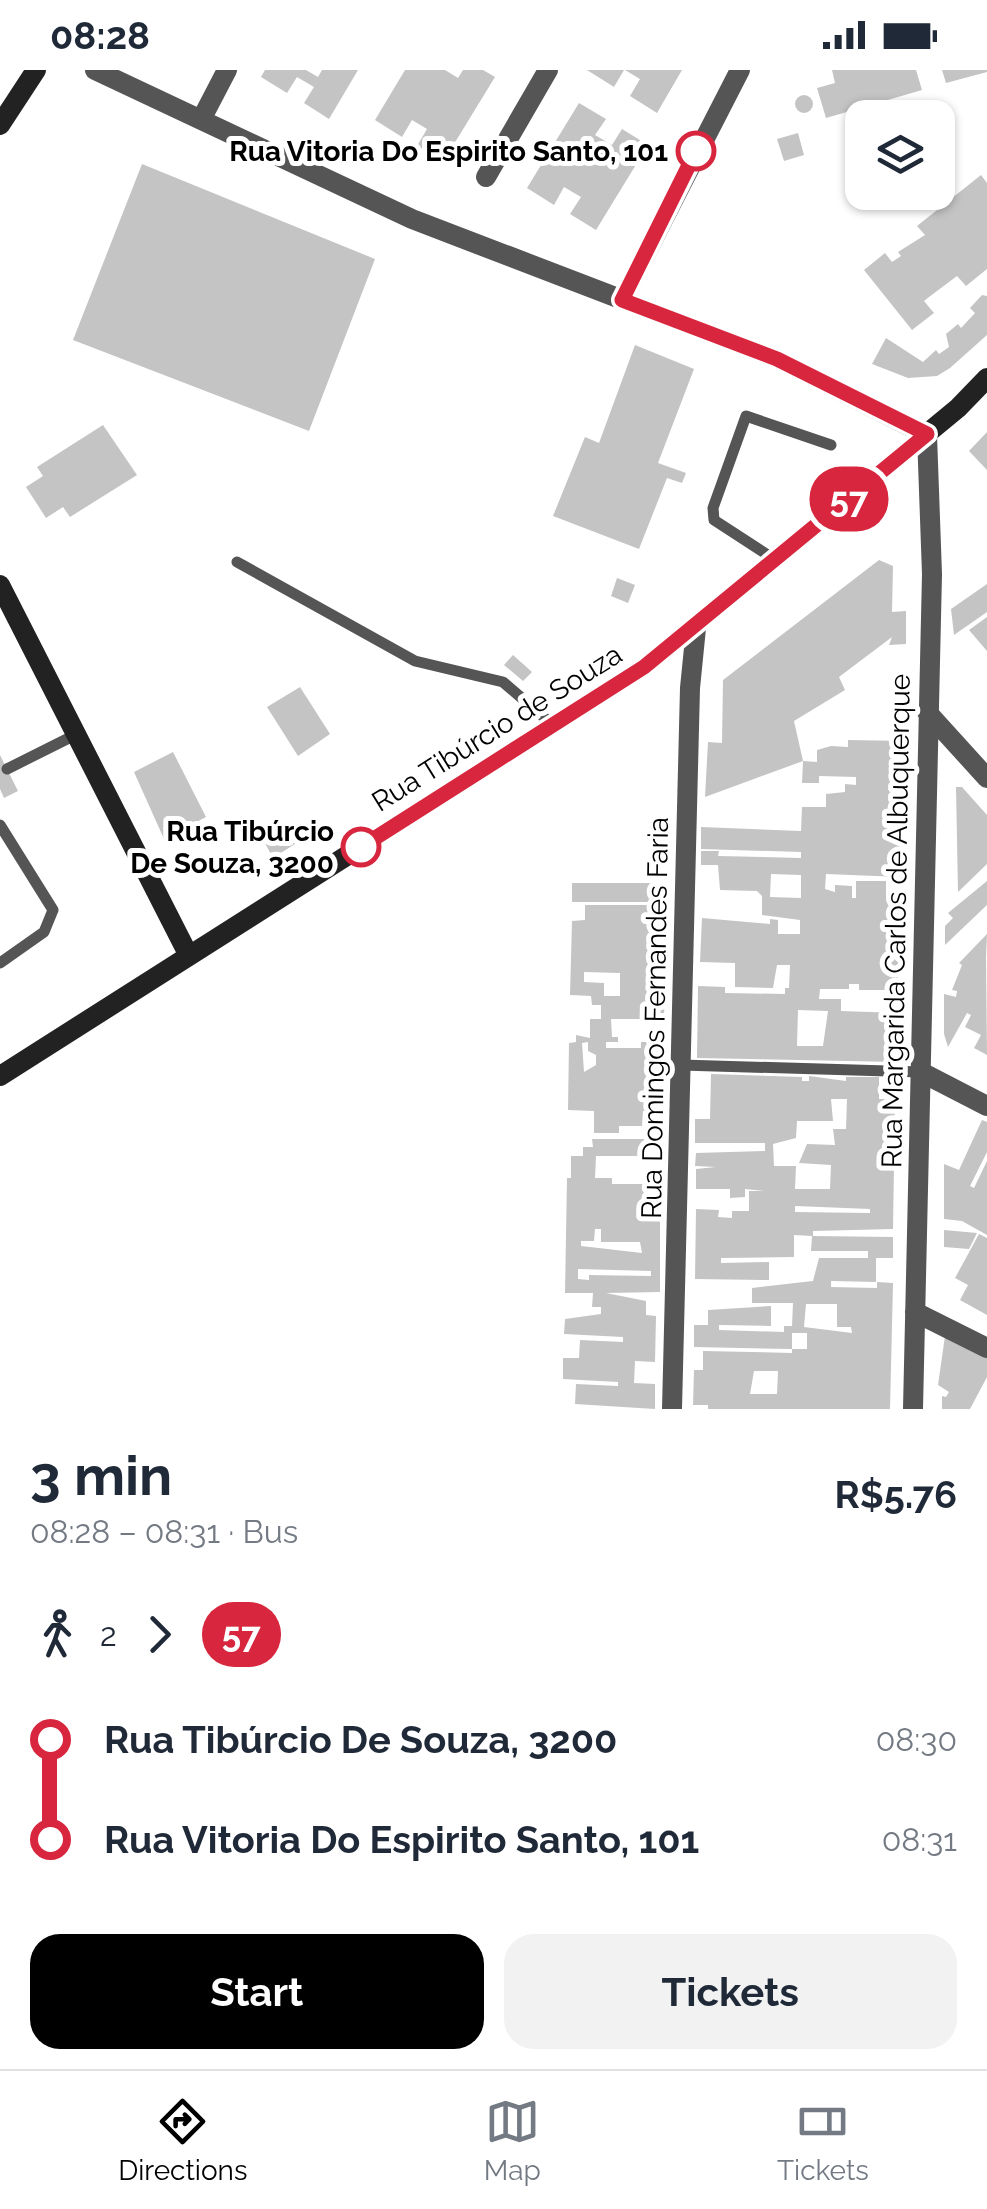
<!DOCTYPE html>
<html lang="en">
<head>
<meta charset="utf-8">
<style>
	:root { --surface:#fff; --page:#f2f2f3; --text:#1f2937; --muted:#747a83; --line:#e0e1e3; --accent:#000 }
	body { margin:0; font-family:Raleway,sans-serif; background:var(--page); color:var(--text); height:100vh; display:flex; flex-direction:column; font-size:38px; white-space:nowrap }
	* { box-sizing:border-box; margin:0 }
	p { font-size:32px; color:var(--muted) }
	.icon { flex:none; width:55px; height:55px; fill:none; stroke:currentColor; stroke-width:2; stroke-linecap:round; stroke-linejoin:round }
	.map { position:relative; height:1339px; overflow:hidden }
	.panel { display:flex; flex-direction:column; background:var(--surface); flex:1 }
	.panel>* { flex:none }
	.badge { padding:0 20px; border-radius:32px; font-size:35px; line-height:65px }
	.buttons { position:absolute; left:845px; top:30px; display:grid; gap:20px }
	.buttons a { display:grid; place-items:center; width:110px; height:110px; border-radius:20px; background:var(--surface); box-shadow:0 2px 8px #0004; font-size:50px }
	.map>.badge { position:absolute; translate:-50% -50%; box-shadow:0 0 0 5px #fff }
	.legs { display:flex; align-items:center; gap:15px; height:110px; padding:0 30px; font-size:32px }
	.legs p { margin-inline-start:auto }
	.summary { display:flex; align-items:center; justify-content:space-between; height:170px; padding:0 30px }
	h1 { font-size:55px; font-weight:700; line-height:75px }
	.button { display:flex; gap:20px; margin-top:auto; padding:20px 30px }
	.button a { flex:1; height:115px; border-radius:30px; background:var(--accent); color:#fff; font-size:40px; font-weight:700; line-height:115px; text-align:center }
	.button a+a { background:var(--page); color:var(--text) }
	ul { padding:0 30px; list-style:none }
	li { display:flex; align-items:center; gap:35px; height:100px; font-size:38px }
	li i { display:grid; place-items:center; width:15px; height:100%; margin:0 12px; background:currentColor }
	li i::after { content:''; width:25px; height:25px; margin:-12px; border:8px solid; border-radius:50%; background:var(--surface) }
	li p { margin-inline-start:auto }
	li:first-child i { background:linear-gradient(#0000 50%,currentColor 0) }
	li:last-child i { background:linear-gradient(currentColor 50%,#0000 0) }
	.status { display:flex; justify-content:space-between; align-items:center; height:70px; padding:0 50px; background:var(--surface); direction:ltr }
	.status svg { height:28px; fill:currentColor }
	.menu { display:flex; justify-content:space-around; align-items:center; height:140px; border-top:2px solid var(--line); background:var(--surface); font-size:28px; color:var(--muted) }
	.menu a { display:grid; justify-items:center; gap:5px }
	.menu .selected { color:var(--accent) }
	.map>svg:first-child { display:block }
	.building { fill:#c4c4c4; fill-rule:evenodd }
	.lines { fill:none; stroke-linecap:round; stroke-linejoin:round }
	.lane { stroke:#555; stroke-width:11 }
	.street { stroke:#555; stroke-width:20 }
	.secondary { stroke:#222; stroke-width:20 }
	.line-1-casing { stroke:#fff; stroke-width:22 }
	.line-1 { stroke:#d7263d; stroke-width:15 }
	.stop-1-dot { fill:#fff; stroke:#d7263d; stroke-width:5 }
	.labels { text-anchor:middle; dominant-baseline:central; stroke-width:10; stroke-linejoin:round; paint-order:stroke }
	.stop-label { font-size:28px; font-weight:bold; fill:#000; stroke:#fff; text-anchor:end }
	.street-label { font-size:28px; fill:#000; stroke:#fff }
</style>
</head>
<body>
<div class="status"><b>08:28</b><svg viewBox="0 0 49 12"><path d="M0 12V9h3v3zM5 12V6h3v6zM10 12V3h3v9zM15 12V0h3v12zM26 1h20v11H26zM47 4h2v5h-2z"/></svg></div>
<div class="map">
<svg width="987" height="1339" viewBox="0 0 987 1339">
	<rect width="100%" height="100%" fill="#fff"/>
	<path class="building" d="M265,0H306L318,7L322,0H358L329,49L304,33L314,17L297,7L287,23L261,7Z
		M405,0H445L458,8L463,0H483L495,7L443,92L417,76L427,59L412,50L402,67L375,50Z
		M587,0H624L614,17Z
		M625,0H682L657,43L630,26L640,9Z
		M832,0H916L922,20L826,48L817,18L835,13Z
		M942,0H987V2L946,13Z
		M795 34a9 9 0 1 1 18 0a9 9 0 1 1-18 0Z
		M579,33L606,49L595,65L612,75L622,59L648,75L596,160L570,144L581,127L564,117L554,135L527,118Z
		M798,63L804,85L784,91L777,69Z
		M142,94L375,189L309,361L73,270Z
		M981,105L987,113V199L966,216L957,206L929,227L924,231L934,243L912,260L864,200L885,183L892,192L901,186L898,182L925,165L917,156Z
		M982,225L987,226V265L950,298L937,306L908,308L872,294L886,268L923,292L936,280L939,284L949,277L946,264L958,254L961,258L975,243L970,238Z
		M635,275L694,299L658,393L686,403L682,413L667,408L639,479L553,446L585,367L599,373Z
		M103,355L137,405L70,447L63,437L46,448L26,417L43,406L37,397Z
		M987,362V400L969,381Z
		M879,490L893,496L892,542L906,541V574L889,575L892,567L839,607L845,620L794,651L803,691L817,692V680L831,676L848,677V670L904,671L901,807L826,804L825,819L835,822V815L852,816V828H856V811H886V829H900L903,852H898V859H903L897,920H859V914H849V919H820L819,929H841V941L899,943L896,992L697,988L698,916L725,917V923L785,924V918H789L790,895H777L773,918L735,917V893L700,892L702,848L770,854V849L778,850V864H800V850L762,845V826L757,821L720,820L718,795H701V781H719L718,786L801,788V782L701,779V757L801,761L802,737H826V724L845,722V714L856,715V707L819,706V713H802L803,691L705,727L708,672L722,673L723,610ZM771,804L801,805V828L770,827ZM798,940L828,941L823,976H797Z
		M617,508L635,515L628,533L611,526Z
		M987,514V542L954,565L951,539Z
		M987,547V581L969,560Z
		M513,585L532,602L523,611L504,595Z
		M300,617L330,664L298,686L267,637Z
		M173,682L206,747L164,769L134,702Z
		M0,685L18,721L4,728L0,719Z
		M956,717H962L987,745V794L958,822Z
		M288,760L295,774L273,788L265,773Z
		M987,811V835L945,875V856L953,848L948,843Z
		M572,813H667L664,949H611L612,967H618V972H606V978H641V972H663L662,1041H643L642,1056H619V1063H594V1041L568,1040L569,973L576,972V965L590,968V949H601V935H592L591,926L570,925L572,851L585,850V835H649L648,832H572ZM584,902L620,903V926H604V913L584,912ZM588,972V981L596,985V995L584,1002L582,973Z
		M987,864L986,887L987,985L974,978L981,965L965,957L971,945L967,943L948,977L944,964V924L956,927L957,921L952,920L962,895L959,893Z
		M711,1004L802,1007V1011H809V1006L846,1011V1007H879V1029H895L893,1159L813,1161V1166L893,1167V1188H876V1212L831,1211V1217L877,1218V1212L893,1213L890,1339H708V1335H693L694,1300H703V1281L792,1283V1279H807V1263H792V1279L694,1277V1255H708V1240L771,1236V1256L719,1255V1260L784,1262V1256H792L793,1233H752V1218L813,1211L819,1188H868V1181H811L812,1166L794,1165V1187L721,1188V1193L769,1192V1210L695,1209L696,1139L719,1140L718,1147L732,1148V1141H749V1121H765L745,1119V1127L730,1128V1119H696V1099L716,1097L695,1096L696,1083L765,1081V1073H695V1049H710ZM831,1029H847L846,1059H833L835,1075L807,1074L799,1093L831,1095L830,1119H795L796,1096H774L773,1074L796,1068L797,1051H833ZM795,1136L870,1139V1143L795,1142ZM806,1234H837V1257H851L852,1263L804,1257ZM754,1301H778L777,1324H750Z
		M982,1050L987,1052V1082L970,1116L974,1118L987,1091V1165L962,1151L944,1149V1094L959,1100Z
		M592,1069H644V1086H596L595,1108H612V1114H643V1109H660V1222L606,1223L646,1231V1245L656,1246L655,1292L635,1291L634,1313L655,1314V1339L575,1334L576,1314L618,1316V1312L563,1309V1288H579L580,1270L623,1272V1267L564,1264L565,1249L601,1244V1237H592L593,1223H565L567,1108H571V1086H583V1077H593ZM595,1159H601V1172H640L642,1183L581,1176V1171H594ZM578,1199L651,1201V1206L589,1205V1210L578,1209Z
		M944,1160L977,1163L969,1179L944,1177Z
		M979,1164L987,1168V1245L960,1230L968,1215L955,1208Z
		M945,1266L987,1287V1307L970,1339H942V1326L946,1327L949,1322L938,1315Z"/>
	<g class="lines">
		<path class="lane" d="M777,491L714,450L713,438L746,346L831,375
			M237,492L415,591L503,612L553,655
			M7,699L75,665
			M0,755L53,840L44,862L0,893
			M681,995L921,1002"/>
		<path class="street" d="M95,0L412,149L777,289L927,365L932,504L913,1339
			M202,48L227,0
			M486,107L548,0
			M622,230L740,0
			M927,642L987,708
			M921,1002L987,1036
			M915,1242L987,1278
			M672,1339L690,618L696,558"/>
		<path class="secondary" d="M0,55L36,0
			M0,515L189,886
			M0,1006L644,597L958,338L987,308"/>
	</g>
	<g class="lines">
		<defs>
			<path id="line-1" d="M361,777L644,597L927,364L777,289L622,230L696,81"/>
		</defs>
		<use href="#line-1" class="line-1-casing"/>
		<use href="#line-1" class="line-1"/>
	</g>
	<g class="stop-1-dot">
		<circle cx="696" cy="81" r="18"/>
		<circle cx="361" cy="777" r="18"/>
	</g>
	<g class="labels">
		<g class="stop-label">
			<text x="668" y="81">Rua Vitoria Do Espirito Santo, 101</text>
			<text x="334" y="761">Rua Tibúrcio<tspan x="334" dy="32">De Souza, 3200</tspan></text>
		</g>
		<g class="street-label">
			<text transform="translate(497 658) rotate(-32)">Rua Tibúrcio de Souza</text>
			<text transform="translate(896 851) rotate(-89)">Rua Margarida Carlos de Albuquerque</text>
			<text transform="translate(655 948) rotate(-89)">Rua Domingos Fernandes Faria</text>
		</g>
	</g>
</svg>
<div class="buttons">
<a><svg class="icon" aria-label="layers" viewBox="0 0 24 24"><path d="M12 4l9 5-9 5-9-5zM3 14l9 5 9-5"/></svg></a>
</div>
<b class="badge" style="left:849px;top:429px;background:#d7263d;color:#fff">57</b>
</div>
<section class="panel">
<div class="summary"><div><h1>3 min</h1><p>08:28 – 08:31 · Bus</p></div><b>R$5.76</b></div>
<div class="legs"><svg class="icon" aria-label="walk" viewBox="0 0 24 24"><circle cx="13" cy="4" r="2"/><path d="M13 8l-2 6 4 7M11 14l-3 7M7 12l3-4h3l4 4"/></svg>2<svg class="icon" aria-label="forward" viewBox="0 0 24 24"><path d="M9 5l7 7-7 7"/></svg><b class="badge" style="background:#d7263d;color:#fff">57</b></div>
<ul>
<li><i style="color:#d7263d"></i><b>Rua Tibúrcio De Souza, 3200</b><p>08:30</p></li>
<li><i style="color:#d7263d"></i><b>Rua Vitoria Do Espirito Santo, 101</b><p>08:31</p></li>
</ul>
<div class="button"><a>Start</a><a>Tickets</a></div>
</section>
<nav class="menu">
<a class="selected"><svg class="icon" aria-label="directions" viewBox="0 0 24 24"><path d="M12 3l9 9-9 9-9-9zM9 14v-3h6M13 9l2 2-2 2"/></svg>Directions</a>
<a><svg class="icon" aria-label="map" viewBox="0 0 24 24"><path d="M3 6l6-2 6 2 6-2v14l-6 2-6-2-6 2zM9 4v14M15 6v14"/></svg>Map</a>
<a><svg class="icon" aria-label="tickets" viewBox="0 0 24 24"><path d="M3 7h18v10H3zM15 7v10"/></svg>Tickets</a>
</nav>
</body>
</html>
